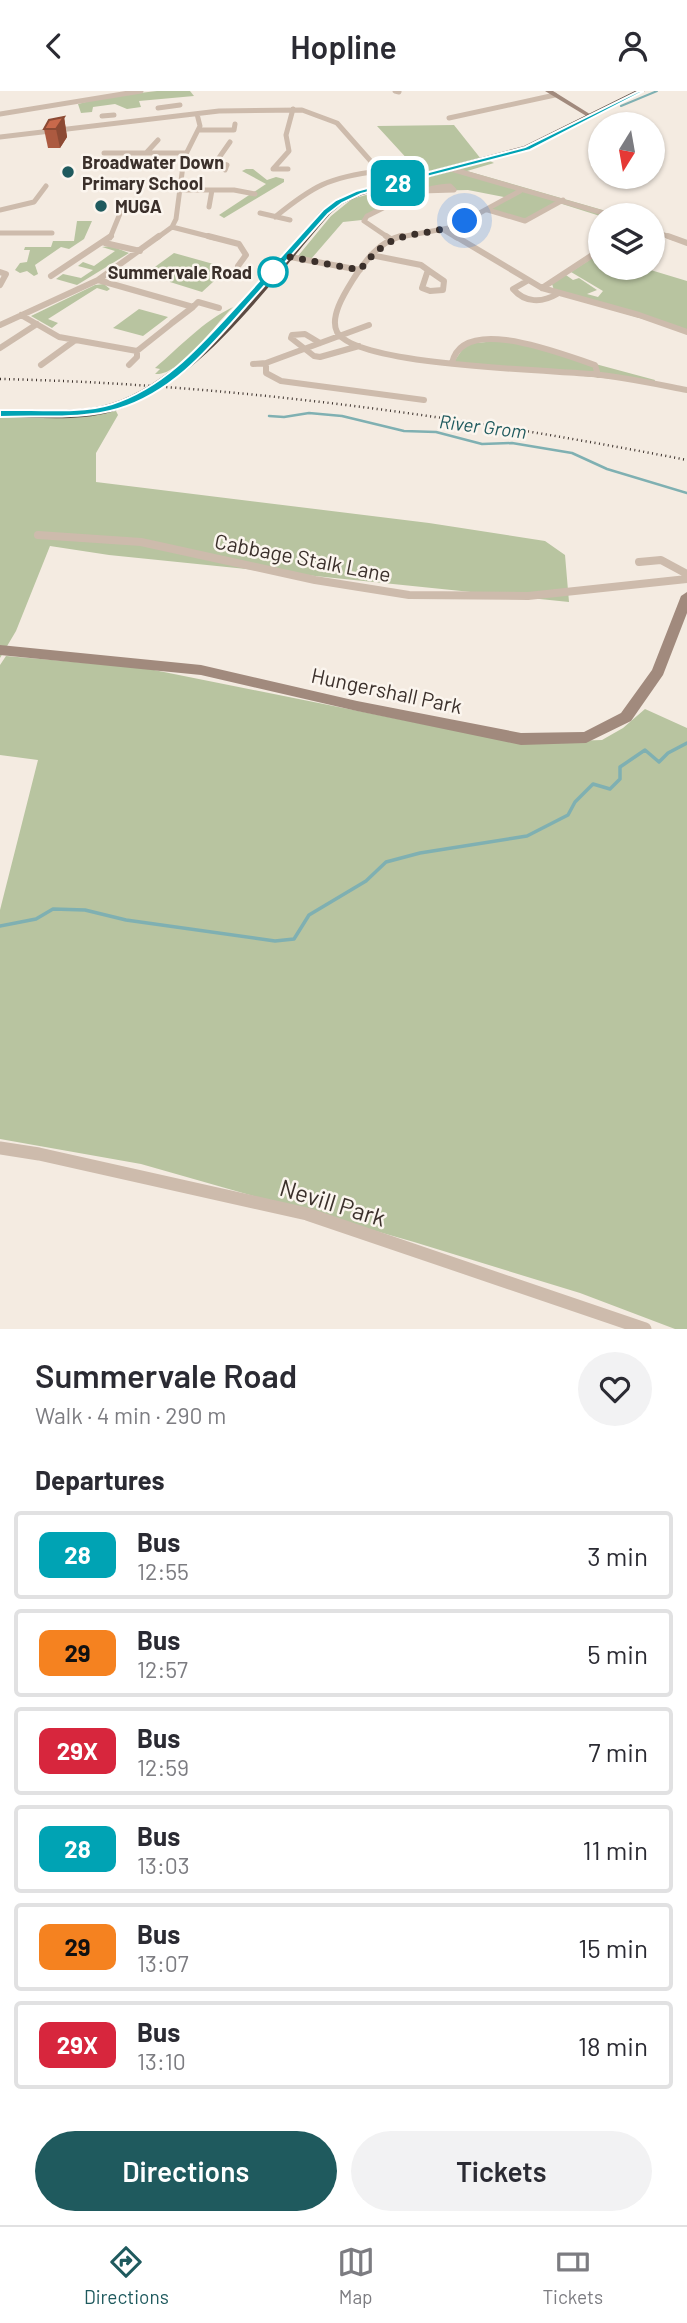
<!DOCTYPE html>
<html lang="en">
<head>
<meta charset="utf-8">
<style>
	:root { --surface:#fff; --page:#f2f2f3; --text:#2b2b33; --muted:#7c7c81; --line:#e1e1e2; --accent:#1f5a5e }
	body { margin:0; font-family:Barlow,sans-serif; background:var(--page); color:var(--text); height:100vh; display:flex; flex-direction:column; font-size:26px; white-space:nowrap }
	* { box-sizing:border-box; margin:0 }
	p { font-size:23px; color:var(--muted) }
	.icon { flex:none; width:38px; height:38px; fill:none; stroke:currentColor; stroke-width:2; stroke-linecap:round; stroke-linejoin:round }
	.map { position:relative; height:1238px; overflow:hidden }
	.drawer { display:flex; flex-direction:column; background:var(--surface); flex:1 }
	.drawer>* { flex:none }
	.badge { padding:0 14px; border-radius:10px; font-size:24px; line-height:46px }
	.needle { width:46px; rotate:191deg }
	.controls { position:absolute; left:588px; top:21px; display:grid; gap:14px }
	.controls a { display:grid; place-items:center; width:77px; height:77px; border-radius:50%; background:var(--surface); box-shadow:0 2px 5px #0004; font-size:35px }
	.you { position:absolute; width:35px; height:35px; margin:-18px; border:5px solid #fff; border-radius:50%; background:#1a73e8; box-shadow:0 0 0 10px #1a73e833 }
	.map>.badge { position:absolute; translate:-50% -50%; box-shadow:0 0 0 4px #fff }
	h2 { padding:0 35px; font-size:26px; line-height:63px }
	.round { display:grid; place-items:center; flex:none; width:74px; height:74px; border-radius:37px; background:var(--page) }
	.headline { display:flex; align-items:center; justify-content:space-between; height:119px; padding:0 35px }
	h1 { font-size:33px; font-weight:600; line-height:52px }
	.action { display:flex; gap:14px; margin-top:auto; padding:14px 35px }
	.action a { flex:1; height:80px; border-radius:42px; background:var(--accent); color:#fff; font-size:28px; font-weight:600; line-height:80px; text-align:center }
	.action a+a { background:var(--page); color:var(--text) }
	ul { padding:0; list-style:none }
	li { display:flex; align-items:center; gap:21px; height:88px; margin:0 14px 10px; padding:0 21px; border:4px solid var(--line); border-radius:7px }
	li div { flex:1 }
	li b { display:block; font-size:26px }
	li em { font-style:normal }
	li .badge { min-width:77px; font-weight:700; text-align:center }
	header { display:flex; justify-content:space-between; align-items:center; height:91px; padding:0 35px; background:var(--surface); font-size:32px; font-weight:600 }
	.menu { display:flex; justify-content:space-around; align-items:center; height:98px; border-top:2px solid var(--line); background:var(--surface); font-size:19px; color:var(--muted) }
	.menu a { display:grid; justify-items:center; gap:4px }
	.menu .on { color:var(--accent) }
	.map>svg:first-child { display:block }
	.green { fill:#b8c4a0 }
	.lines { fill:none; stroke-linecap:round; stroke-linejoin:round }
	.stream-far2 { stroke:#7fb0b2; stroke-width:2 }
	.stream-far1 { stroke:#7fb0b2; stroke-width:2.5 }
	.stream { stroke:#7fb0b2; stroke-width:3.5 }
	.street-far3 { stroke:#cdbbac; stroke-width:5 }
	.street-far2 { stroke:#cdbbac; stroke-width:6 }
	.street-far1 { stroke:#cdbbac; stroke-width:8 }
	.street { stroke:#cdbbac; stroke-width:13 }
	.secondary { fill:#a18a7d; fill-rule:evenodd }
	.highway { fill:#5c4a42; fill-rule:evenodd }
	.rail { stroke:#3b302b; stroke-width:2.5; stroke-dasharray:1 3.5; stroke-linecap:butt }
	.wall { fill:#ac5a40 }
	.shaded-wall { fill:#8c4a34 }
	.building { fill:#c8694b; stroke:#8c4a34; stroke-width:2 }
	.line { fill:#00a3b4; stroke:#fff; stroke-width:2 }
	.walk { stroke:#3b302b; stroke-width:7; stroke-dasharray:0 12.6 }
	.poi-dot { fill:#1f5a5e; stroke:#fbf5ee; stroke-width:2.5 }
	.stop-dot { fill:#fff; stroke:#00a3b4; stroke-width:3.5 }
	.labels { text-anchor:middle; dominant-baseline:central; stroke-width:5; stroke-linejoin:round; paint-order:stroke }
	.far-poi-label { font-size:18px; font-weight:bold; fill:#3b302b; stroke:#fbf5ee; text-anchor:start }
	.far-stop-label { font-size:18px; font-weight:bold; fill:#3b302b; stroke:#fbf5ee; text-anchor:end }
	.far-water-label { font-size:19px; font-style:italic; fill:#1f5a5e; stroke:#fbf5ee }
	.street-label { font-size:21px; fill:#3b302b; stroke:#fbf5ee }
	.near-street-label { font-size:24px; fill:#3b302b; stroke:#fbf5ee }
</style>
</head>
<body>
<header><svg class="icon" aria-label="back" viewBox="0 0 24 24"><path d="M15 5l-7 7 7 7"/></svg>Hopline<svg class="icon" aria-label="person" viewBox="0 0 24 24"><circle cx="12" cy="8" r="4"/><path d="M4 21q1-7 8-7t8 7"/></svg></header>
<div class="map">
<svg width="687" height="1238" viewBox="0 0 687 1238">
	<rect width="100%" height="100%" fill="#f4ebe1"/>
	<path class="green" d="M157,0H190L194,5L139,10L141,16L127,18L115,13L93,16L92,21L81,22L78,13L105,6Z
		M454,34L481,68L422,84L377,35Z
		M488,69L494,72L467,80L620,124L600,125L559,112L526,130L489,119L509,107L468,99L421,100L362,129L343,131L311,168L298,165L331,125L352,108Z
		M246,78H253L267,89L276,86L284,88V91L224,127L219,124L266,93L242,80Z
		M77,130H92L84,148L69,158L61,156L35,174L38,183L34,185L27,180L20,182L15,179L20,172L27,171L30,159H24L25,156H51L53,150H74Z
		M111,155L129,162L77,194L56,188L63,183L81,187L93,179L78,175L83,171L94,175L115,160L102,156Z
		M174,162L217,174L213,178L224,181L202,201L170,191L167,182L156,184L148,181Z
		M600,162V177H644L687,190V241L555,202L552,193L566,184L573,189L579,187L597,199L587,203L598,206L603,200L571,181Z
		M104,193L110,198L107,200L97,197L48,228L58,232L52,237L31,225L95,194Z
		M233,216C215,233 179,286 155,283L160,278L155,277C181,255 202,231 233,216Z
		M139,218L168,226L143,245L113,237Z
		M506,249L655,289L654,292L453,272L466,253Z
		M116,320L118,324L96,362V391L429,432L545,450L565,464L569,511L109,464L50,455L16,540L0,567V326L90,324Z
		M6,565L144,577L518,652L602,649L623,637L645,618L687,637V1238H675L580,1202L414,1151L141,1073L0,1048V819L38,669L0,664V574Z"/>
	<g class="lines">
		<path class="stream-far2" d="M621,15L657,0"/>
		<path class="stream-far1" d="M269,325L284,326L309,322L342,325L404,340L436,341L482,353L512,352L572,362L607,378L687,402"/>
		<path class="stream" d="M0,835L36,828L53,818L85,819L126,829L275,850L294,848L309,824L366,790L386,771L420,762L527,745L568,724L575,711L593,693L610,698L620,688V676L645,659L659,671L668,662L687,652"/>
		<path class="street-far3" d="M395,0L399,1
			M158,17L180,14
			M0,23L141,0
			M102,25L114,24
			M449,27L555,4
			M200,39H234L235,33
			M0,46L219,20L302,19L337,32L391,93
			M147,61L158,49
			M104,62H185
			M216,71L227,74L225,79
			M182,73L216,71L230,51
			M288,78H273L289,60L286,44L293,18
			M451,78L610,124
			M180,99H234L255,103
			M209,116L212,99
			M0,119L34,111L46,95
			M488,119L525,130L563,109
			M260,122L290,129
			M275,126C313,95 329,86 379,80
			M172,136L215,147
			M444,139L457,147
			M653,140L673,147
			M0,142H52
			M110,147L121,120
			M157,147L172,136L176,128L184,67L200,35L197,23
			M389,147L364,130L367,125C394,112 419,96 450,95L454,99L421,100
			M395,147L454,136L520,100"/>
		<path class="street-far2" d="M208,145L239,153L246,164L238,175
			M386,145L392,149
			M401,145C379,151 366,169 354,187C346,200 329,225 337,241C356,275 550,279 592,283C624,286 656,293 687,299
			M455,145L542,197L639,224L687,241
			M668,145L687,152
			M105,152L140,160
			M371,164L421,174L428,179
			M285,165L360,179
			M428,179L444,190L443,199L430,200L422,197Z
			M0,181L6,183L0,194
			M51,185L111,145
			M98,189L193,216L172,232
			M527,190L513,198C525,212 542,212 557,203
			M542,197L600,159
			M193,216L198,211L219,217
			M21,224L59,246L137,260L171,233
			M0,234L98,189L159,145
			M320,252L305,243L292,244L291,247L314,265L320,266L359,255
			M0,257L37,233
			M266,272V282L281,290L424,309
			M452,272C463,222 564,264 595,274L598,284
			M253,273L266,272L369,234
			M41,274L74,250
			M129,274L137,266V260"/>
		<path class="street-far1" d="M38,444L141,451L315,489L409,504L528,505L687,488
			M639,471L661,469L687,483"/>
		<path class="street" d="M0,1057L39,1063L307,1123L645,1238"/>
		<path class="secondary" d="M545,0H553L593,25L588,26Z
			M687,501V522L663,584L631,630L586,652L521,654L357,620L201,584L0,564V554L201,574L357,610L521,642L584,641L621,622L652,579L681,505Z"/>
		<path class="highway" d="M635,0H645L530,59L362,104L342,113L330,123C269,192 202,293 111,321C77,331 36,326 0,326V318C33,318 69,322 101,315C184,297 268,180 322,119L336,109L356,100L524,55Z"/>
		<path class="rail" d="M0,288C232,293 459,325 687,369"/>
	</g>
	<path class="wall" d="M64,26L67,46L60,57H48L44,38Z"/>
	<path class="shaded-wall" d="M64,26L67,46L60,57L56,38Z"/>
	<path class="building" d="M64,26L56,38H44L49,29Z"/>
	<path class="line" d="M639,0H644L530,59L361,103L342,112L328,123C302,152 276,182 250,211C212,254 175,301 118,318C81,329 38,324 0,326V319C34,318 81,323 112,313C168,295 205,249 244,207C270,178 296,149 323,119L336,109L356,100L525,56Z"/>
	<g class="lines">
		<path class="walk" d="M273,181L285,165L360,179C397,130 418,152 465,130"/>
	</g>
	<g class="poi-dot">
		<circle cx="68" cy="81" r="7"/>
		<circle cx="101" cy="115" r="7"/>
	</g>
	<circle class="stop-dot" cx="273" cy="181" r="14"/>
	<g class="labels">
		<g class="far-poi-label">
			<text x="82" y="71">Broadwater Down<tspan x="82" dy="21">Primary School</tspan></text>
			<text x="115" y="115">MUGA</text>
		</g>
		<g class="far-stop-label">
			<text x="252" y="181">Summervale Road</text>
		</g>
		<g class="far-water-label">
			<text transform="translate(483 335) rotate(7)">River Grom</text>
		</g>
		<g class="street-label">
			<text transform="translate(303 466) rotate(11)">Cabbage Stalk Lane</text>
			<text transform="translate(387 599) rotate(12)">Hungershall Park</text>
		</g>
		<g class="near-street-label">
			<text transform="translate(333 1111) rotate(17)">Nevill Park</text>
		</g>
	</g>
</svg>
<div class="controls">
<a><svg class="needle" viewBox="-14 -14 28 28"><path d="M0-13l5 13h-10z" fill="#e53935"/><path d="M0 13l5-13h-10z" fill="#7c7c81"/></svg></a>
<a><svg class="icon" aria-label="layers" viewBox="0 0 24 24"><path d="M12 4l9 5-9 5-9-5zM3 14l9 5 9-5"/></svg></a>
</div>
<div class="you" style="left:465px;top:130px"></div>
<b class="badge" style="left:398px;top:92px;background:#00a3b4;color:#fff">28</b>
</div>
<section class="drawer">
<div class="headline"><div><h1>Summervale Road</h1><p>Walk · 4 min · 290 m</p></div><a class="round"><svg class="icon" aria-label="heart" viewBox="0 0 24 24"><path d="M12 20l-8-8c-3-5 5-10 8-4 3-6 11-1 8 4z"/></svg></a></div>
<h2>Departures</h2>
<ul>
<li><span class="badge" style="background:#00a3b4;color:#fff">28</span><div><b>Bus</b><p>12:55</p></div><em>3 min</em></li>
<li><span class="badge" style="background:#f58220;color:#111">29</span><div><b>Bus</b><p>12:57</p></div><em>5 min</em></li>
<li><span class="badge" style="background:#d7263d;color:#fff">29X</span><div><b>Bus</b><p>12:59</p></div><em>7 min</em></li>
<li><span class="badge" style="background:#00a3b4;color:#fff">28</span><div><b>Bus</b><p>13:03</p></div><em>11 min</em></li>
<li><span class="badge" style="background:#f58220;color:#111">29</span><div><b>Bus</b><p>13:07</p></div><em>15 min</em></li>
<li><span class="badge" style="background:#d7263d;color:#fff">29X</span><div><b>Bus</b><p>13:10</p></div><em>18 min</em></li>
</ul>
<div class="action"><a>Directions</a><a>Tickets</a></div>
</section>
<nav class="menu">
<a class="on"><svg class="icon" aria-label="directions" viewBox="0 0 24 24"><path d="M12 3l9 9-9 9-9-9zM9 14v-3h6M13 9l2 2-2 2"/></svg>Directions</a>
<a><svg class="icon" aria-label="map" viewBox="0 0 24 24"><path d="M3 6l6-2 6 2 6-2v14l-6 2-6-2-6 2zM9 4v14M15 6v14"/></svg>Map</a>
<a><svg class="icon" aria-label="tickets" viewBox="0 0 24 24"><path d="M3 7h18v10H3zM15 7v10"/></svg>Tickets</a>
</nav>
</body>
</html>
